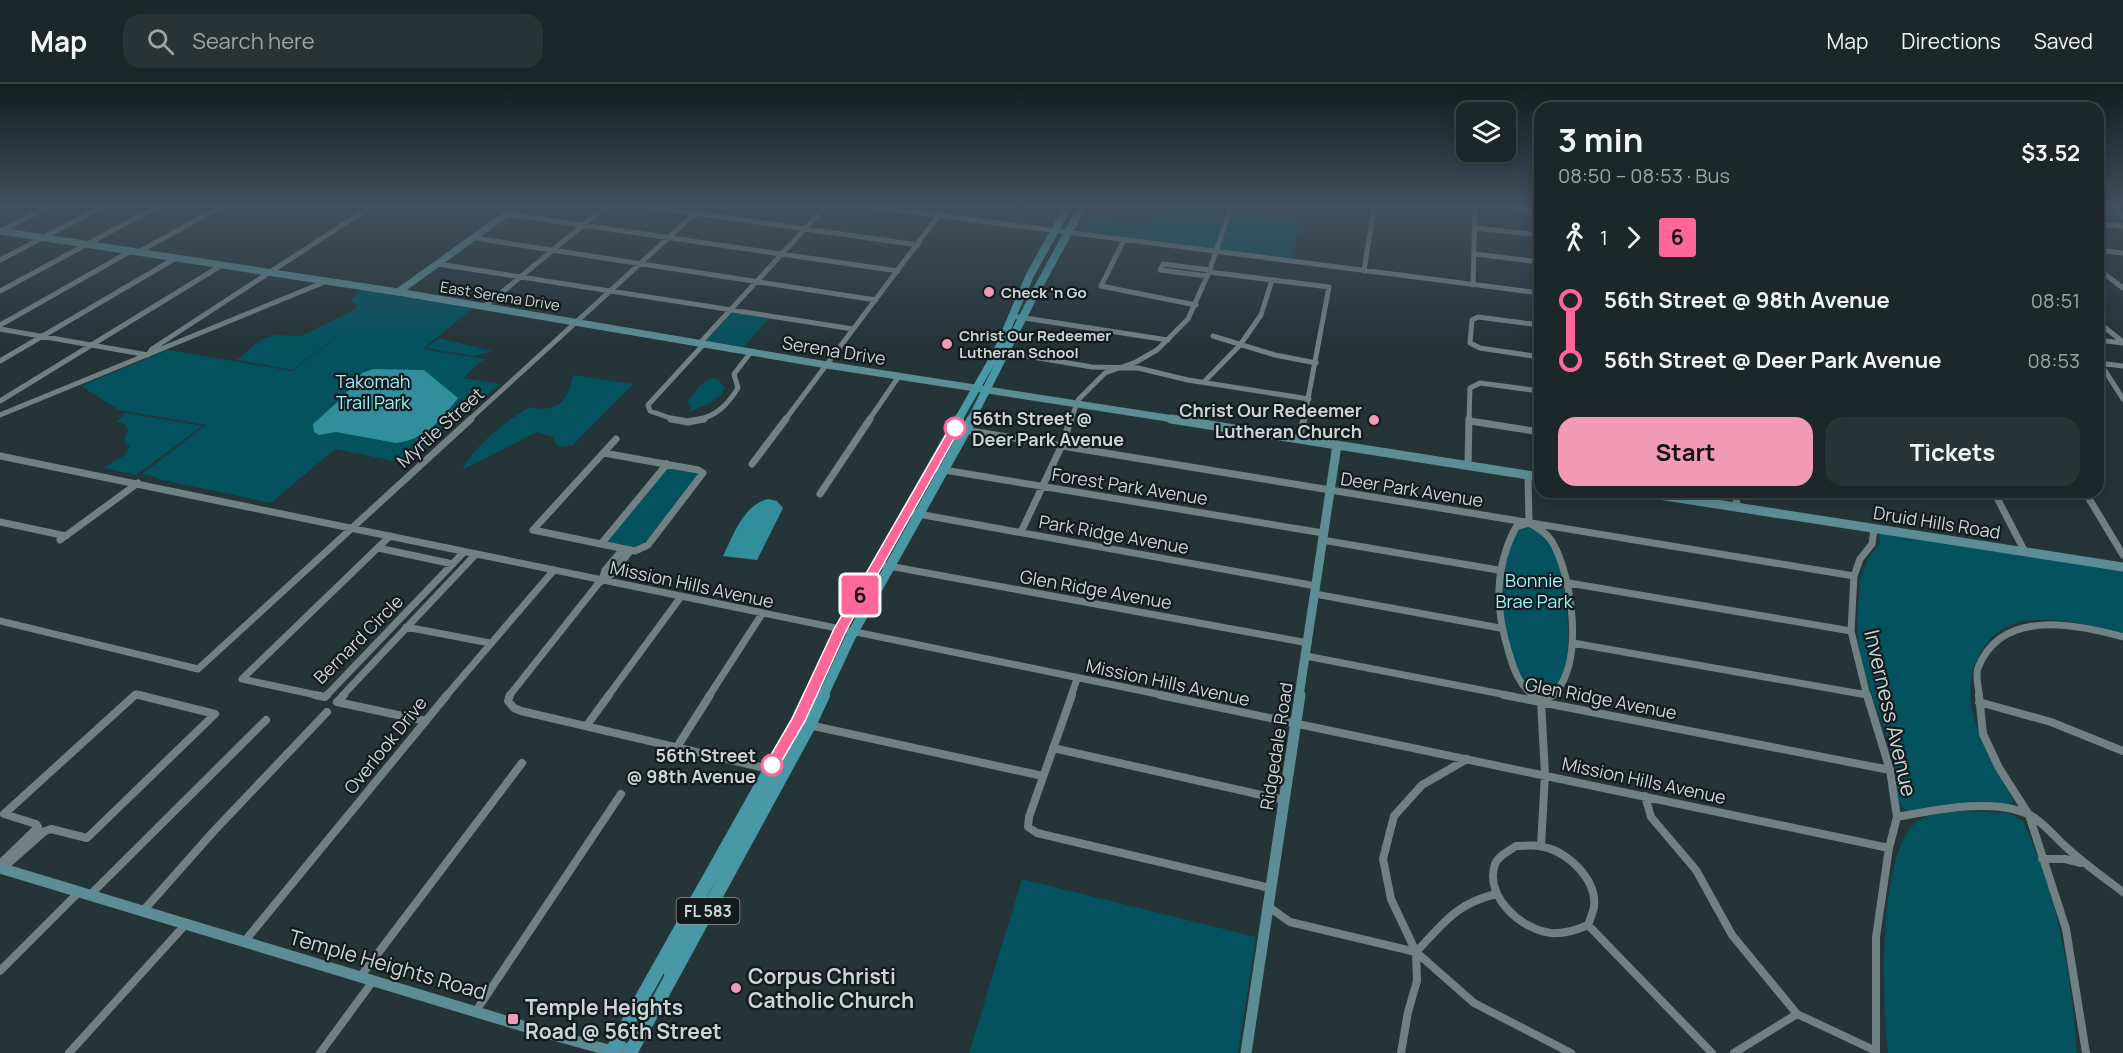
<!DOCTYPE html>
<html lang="en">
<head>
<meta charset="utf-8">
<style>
	:root { --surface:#1c2729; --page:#293335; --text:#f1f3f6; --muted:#a0a5a8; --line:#3a4446; --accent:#f09ab5 }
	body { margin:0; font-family:Manrope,sans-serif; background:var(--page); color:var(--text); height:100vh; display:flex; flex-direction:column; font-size:22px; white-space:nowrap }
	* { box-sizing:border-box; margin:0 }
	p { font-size:20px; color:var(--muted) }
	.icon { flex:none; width:33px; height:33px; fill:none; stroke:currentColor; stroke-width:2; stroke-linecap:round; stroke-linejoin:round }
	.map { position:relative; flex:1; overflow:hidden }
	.details { position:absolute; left:1534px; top:18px; width:570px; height:396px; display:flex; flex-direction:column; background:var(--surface); border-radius:18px; box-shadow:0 3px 15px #0003,0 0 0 2px var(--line) }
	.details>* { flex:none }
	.badge { padding:0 12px; border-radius:4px; font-size:21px; line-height:39px }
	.buttons { position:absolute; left:1456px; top:18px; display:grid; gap:12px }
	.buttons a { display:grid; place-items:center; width:60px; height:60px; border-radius:12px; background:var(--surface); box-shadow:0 3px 15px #0003,0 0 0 2px var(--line); font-size:30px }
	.map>.badge { position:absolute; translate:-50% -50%; box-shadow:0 0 0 3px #fff }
	.legs { display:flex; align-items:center; gap:9px; height:66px; padding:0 24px; font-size:20px }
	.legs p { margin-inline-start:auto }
	.headline { display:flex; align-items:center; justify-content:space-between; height:102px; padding:0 24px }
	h1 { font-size:33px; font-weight:700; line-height:45px }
	.cta { display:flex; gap:12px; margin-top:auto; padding:12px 24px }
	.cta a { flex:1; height:69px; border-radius:18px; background:var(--accent); color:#111; font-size:24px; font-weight:700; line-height:69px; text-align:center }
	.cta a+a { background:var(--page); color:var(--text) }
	ul { padding:0 24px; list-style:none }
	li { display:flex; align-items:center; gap:21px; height:60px; font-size:22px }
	li i { display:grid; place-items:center; width:9px; height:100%; margin:0 8px; background:currentColor }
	li i::after { content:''; width:15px; height:15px; margin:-8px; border:4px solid; border-radius:50%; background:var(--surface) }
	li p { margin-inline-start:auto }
	li:first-child i { background:linear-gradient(#0000 50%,currentColor 0) }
	li:last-child i { background:linear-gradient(currentColor 50%,#0000 0) }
	header { display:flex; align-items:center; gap:36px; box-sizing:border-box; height:84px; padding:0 30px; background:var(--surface); border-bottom:2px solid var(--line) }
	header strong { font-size:28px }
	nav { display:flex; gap:33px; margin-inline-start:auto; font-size:21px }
	.search { width:420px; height:54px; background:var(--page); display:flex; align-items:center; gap:15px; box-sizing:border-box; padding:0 21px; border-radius:18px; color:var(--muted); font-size:22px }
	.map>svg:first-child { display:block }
	.green { fill:#03525d }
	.water { fill:#318e9c }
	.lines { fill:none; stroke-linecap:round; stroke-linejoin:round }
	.street-far2 { stroke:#708184; stroke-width:5 }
	.street-far1 { stroke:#708184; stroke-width:7 }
	.street { stroke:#708184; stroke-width:8 }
	.secondary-far2 { stroke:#5c8d94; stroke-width:7 }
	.secondary-far1 { stroke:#5c8d94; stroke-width:9 }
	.secondary { stroke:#5c8d94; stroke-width:11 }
	.primary-far2 { stroke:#4899a5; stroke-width:8 }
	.primary-far1 { stroke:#4899a5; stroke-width:10 }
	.primary { stroke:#4899a5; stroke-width:14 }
	.line-1 { fill:#f69; stroke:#fff; stroke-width:1.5 }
	.poi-dot { fill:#f09ab5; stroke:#141b1c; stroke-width:2 }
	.stop-1-dot { fill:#fff; stroke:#f69; stroke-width:3 }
	.labels { text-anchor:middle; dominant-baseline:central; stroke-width:4.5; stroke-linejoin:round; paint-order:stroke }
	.far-poi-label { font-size:15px; font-weight:bold; fill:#ccd5d7; stroke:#141b1c; text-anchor:start }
	.far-street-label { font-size:15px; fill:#ccd5d7; stroke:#141b1c }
	.shield { fill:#141b1c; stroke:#959d9f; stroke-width:1.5 }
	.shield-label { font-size:16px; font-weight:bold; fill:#ccd5d7 }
	.street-label { font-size:18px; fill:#ccd5d7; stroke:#141b1c }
	.park-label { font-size:18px; fill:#9cf0ff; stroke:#141b1c }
	.poi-label { font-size:18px; font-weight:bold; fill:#ccd5d7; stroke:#141b1c; text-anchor:end }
	.stop-label { font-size:18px; font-weight:bold; fill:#ccd5d7; stroke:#141b1c; text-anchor:start }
	.near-street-label { font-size:21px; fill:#ccd5d7; stroke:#141b1c }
	.near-poi-label { font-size:21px; font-weight:bold; fill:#ccd5d7; stroke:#141b1c; text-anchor:start }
</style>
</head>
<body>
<header>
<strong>Map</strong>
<div class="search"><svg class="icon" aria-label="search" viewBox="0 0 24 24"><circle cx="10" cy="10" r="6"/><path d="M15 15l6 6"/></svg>Search here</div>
<nav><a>Map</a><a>Directions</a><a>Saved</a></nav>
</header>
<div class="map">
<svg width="2123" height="969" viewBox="0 0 2123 969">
	<rect width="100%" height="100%" fill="#253437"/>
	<path class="green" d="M1160,123H1210L1302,134L1291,175L1083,147L1090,133L1150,141Z
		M362,205L474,223L423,265L484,275L463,294L500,300L409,380L335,365L271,419L158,395L157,393L142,390L206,341L119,326L81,302L168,266L292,287L387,216L292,286L237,276L260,256L275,251L301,252L354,226L357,222L351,216Z
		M732,228L769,234L744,263L706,257Z
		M439,254L492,267L474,272L426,264Z
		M573,291L633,300L572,362L558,363L553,353L537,348L462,386C478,357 502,341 529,323C556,329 568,319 573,291Z
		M712,294L718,295L725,304C718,318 702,323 688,328L692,324L687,318L700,301Z
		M125,329L203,342L136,391L103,384L125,371L130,363L124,357L128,346L125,340L117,338Z
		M668,384L701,389L644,460L635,463L607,458Z
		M1527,441C1536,444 1544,450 1549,457C1567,482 1577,577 1558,601C1554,606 1548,609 1543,613C1510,611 1497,513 1501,488C1503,479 1508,469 1511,461C1514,452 1517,443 1527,441Z
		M1884,449L2123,485V550C2096,541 2047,531 2019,538C1981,548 1965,590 1972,626C1979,658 1999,688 2014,717L2010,721L1912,727L1903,724L1898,716L1895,685L1888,656L1863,586L1858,558L1857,539L1860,495L1868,475L1880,459L1879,450Z
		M1963,727L2008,729L2023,737C2058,815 2071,885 2077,969H1888C1882,922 1877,765 1918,737C1930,729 1950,729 1963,727Z
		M1022,795L1256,853L1238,969H969Z"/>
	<path class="water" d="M373,285L424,286L458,314C442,335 425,356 396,359L336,348L319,351L314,348L313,340L343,313L362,289Z
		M768,415L777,417L783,424L757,476L723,472C733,452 743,421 768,415Z"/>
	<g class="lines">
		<path class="street-far2" d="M652,123L918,161
			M873,123L1540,209
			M913,123H934
			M1508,123L1540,127
			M2114,123L2123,133
			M506,130L898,187
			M2098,140L2123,142
			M1475,144L1540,151
			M0,147L48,123
			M474,154L876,216
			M1124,156L1101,202L1196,221
			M2098,166L2123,169
			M139,168L219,123
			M1475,170L1540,178
			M0,176L102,123
			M438,180L853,245
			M2098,185L2123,204
			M1364,187L1374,123
			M1209,188L1329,203L1304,336
			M1207,192L1160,186L1163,180L1210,186
			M1473,201L1475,123
			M0,207L156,123
			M484,223L605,123
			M1012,232L1168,256
			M2098,238L2123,258
			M0,241L131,167
			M1540,241L1478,233L1472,236L1470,259L1480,264L1540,273
			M0,245L148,271L152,265L370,123
			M1213,252L1275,271L1316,279
			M2098,256L2123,259
			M700,259L825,123
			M1003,268L1092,283L1138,284L1188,296L1309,315
			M0,277L176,174
			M2098,279L2123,282
			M2100,279L2123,315
			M1204,298L1240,261L1261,231L1272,196
			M0,317L222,181
			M0,331L327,197
			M469,336L702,123
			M676,336L650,327L648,321L704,260
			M697,336C717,332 728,320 738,304L734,290L751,268
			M785,336L945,123
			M869,336L899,292
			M1071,336L1078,316L1105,289L1136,278L1157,266L1188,235L1209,188L1231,123
			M1469,336L1470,304L1480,299L1540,307"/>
		<path class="street-far1" d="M671,335L688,338L704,335
			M1470,337L1540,348
			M965,346L1854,492
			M1299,355L1304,335
			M0,372L1167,612
			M752,380L786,335
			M1468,381L1469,335
			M932,384L1323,449
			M1528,391L1529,439
			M1734,408L1738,423
			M1994,408L2025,468
			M2085,408L2123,471
			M820,410L870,335
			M907,428L1316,502
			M0,438L66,452
			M533,446L635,467L648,461L703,389L698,386L604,369
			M533,446L616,355
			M1021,448L1062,361L1071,335
			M60,456L138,399
			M1322,456L1498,486
			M601,460L667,380
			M378,464L453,480
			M878,480L1308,559
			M602,496L605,486L623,465
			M1569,499L1851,547
			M1315,510L1500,544
			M0,537L198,585L471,335
			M406,543L490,559
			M1573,559L1867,611
			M1306,572L1512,612
			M134,612L136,610L145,612
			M321,612L242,595L390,452
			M326,612L464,468
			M342,612L476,470
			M446,612L554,486
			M509,612L598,500L612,490L631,466
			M608,612L680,514
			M709,612L762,530
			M1071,612L1077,595
			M1534,612C1519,601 1514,586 1509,569C1495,525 1494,484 1516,443L1529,439C1537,443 1545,448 1551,456C1572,488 1587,588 1550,612
			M1867,612L1851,547L1854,492L1860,475L1872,460L1874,445
			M1979,612C1979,604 1975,592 1978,584C2001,524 2076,540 2123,553"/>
		<path class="street" d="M315,611L325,613L327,611
			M510,611L508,617L514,624L521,627L769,685
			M1072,611L1029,733L1028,743L1037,749L1270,804
			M1160,611L1889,764
			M1504,611L1890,686
			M1532,611L1541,617
			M1867,611L1890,686L1897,733L1889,764L1876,853V969
			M1979,611L1983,650L1999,684L2029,731L2066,845L2086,969
			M1541,617L1545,690L1541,762
			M1541,617L1553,611
			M337,618L344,611
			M337,618L426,637
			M1979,618L2051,638L2123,667
			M587,641L609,611
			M809,641L1043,692
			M677,663L710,611
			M1053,664L1284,716
			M1467,675L1422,701L1394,732L1383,775L1391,815L1416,868L1474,919L1571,969
			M1645,712L1651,733L1696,786L1732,851L1797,930
			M1897,733C1935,726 1995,713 2030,731C2043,738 2054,752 2065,762C2083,779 2103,793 2123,808
			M1516,762C1524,762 1532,761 1539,762C1566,766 1597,794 1594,823C1593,829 1590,835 1588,841C1577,846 1564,850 1551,849C1522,846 1484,813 1495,780C1498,772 1509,767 1516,762Z
			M2042,775H2065L2081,779
			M0,780L38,743L36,740L4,730L135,611
			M2,785L45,747L51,745L87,754L215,630L139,611
			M90,811L266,636
			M1269,823L1290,838L1416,868
			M143,827L213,748L327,628
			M1588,841L1712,969
			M244,858L447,611
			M0,887L79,808
			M360,893L522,679
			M476,927L621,710
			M69,969L185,841
			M320,969L373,897
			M1401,969L1408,928L1417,897L1416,868C1444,839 1455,820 1496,810
			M1734,969L1797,930L1876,967"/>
		<path class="secondary-far2" d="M0,147L398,208L827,281L1180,336
			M398,208L516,123"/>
		<path class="secondary-far1" d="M1171,335L1540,393
			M1639,408L2123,483
			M1299,612L1337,361"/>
		<path class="secondary" d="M0,784L546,949L612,967L634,963
			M1246,969L1300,611"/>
		<path class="primary-far2" d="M958,336L997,268L1030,191L1068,123
			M971,336L1033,213L1082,123"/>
		<path class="primary-far1" d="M809,612L840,545L959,335
			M823,612L850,554L972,335"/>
		<path class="primary" d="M671,890C670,868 690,854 692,832L689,829
			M611,969L796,640L810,611
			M630,969L809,641L823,611"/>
	</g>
	<linearGradient id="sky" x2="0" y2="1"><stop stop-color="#141d1e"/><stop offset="0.47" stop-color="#40505e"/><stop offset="1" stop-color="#40505e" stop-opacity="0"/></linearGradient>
	<rect width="2123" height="259" fill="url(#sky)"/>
	<path class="line-1" d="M951,342L960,344L847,545L805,637L777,685H767L765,681L792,635L834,545Z"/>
	<g class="poi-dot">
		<circle cx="989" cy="208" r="6"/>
		<circle cx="947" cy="260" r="6"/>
		<circle cx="1374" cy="336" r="6"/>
		<circle cx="736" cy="904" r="6"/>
		<rect x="507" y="929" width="12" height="12" rx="3"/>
	</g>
	<g class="stop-1-dot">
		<circle cx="955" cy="344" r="10"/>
		<circle cx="772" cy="681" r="10"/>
	</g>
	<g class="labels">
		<g class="far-poi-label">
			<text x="1001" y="208">Check 'n Go</text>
			<text x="959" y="251">Christ Our Redeemer<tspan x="959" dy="17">Lutheran School</tspan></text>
		</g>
		<g class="far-street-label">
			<text transform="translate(500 212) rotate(9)">East Serena Drive</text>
		</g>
		<rect class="shield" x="676.5" y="814" width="63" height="26" rx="4.5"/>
		<g class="shield-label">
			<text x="708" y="827">FL 583</text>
		</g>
		<g class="street-label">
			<text transform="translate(834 266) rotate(9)">Serena Drive</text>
			<text transform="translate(440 343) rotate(-42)">Myrtle Street</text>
			<text transform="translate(1130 402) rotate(9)">Forest Park Avenue</text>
			<text transform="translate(1412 405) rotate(9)">Deer Park Avenue</text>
			<text transform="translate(1937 438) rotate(9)">Druid Hills Road</text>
			<text transform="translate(1114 450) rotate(10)">Park Ridge Avenue</text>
			<text transform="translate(692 500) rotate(12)">Mission Hills Avenue</text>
			<text transform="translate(1096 505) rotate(10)">Glen Ridge Avenue</text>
			<text transform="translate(358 555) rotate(-45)">Bernard Circle</text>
			<text transform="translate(1168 598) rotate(12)">Mission Hills Avenue</text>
			<text transform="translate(1601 614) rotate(11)">Glen Ridge Avenue</text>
			<text transform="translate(385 661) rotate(-51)">Overlook Drive</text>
			<text transform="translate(1276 662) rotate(-81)">Ridgedale Road</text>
			<text transform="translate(1644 696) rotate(12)">Mission Hills Avenue</text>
		</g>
		<g class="park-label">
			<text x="373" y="297">Takomah<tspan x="373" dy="21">Trail Park</tspan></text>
			<text x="1534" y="496">Bonnie<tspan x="1534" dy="21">Brae Park</tspan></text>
		</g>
		<g class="poi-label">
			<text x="1362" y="326">Christ Our Redeemer<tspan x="1362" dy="21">Lutheran Church</tspan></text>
		</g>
		<g class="stop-label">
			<text x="972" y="334">56th Street @<tspan x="972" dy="21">Deer Park Avenue</tspan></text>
			<text x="756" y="671" text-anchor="end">56th Street<tspan x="756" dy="21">@ 98th Avenue</tspan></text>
		</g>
		<g class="near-street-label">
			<text transform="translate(1891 629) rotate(77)">Inverness Avenue</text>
			<text transform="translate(388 880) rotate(16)">Temple Heights Road</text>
		</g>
		<g class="near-poi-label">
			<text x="748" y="892">Corpus Christi<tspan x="748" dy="24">Catholic Church</tspan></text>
			<text x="525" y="923">Temple Heights<tspan x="525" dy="24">Road @ 56th Street</tspan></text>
		</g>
	</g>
</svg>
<div class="buttons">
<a><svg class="icon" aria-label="layers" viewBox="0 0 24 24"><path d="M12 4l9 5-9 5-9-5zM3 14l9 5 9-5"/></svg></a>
</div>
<b class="badge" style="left:860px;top:511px;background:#f69;color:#111">6</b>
<section class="details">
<div class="headline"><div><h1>3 min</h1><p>08:50 – 08:53 · Bus</p></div><b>$3.52</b></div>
<div class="legs"><svg class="icon" aria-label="walk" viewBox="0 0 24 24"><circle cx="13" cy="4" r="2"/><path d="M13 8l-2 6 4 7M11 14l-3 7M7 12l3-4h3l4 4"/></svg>1<svg class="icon" aria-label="forward" viewBox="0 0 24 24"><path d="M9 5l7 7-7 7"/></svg><b class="badge" style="background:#f69;color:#111">6</b></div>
<ul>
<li><i style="color:#f69"></i><b>56th Street @ 98th Avenue</b><p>08:51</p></li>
<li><i style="color:#f69"></i><b>56th Street @ Deer Park Avenue</b><p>08:53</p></li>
</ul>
<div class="cta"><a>Start</a><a>Tickets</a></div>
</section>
</div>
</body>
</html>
